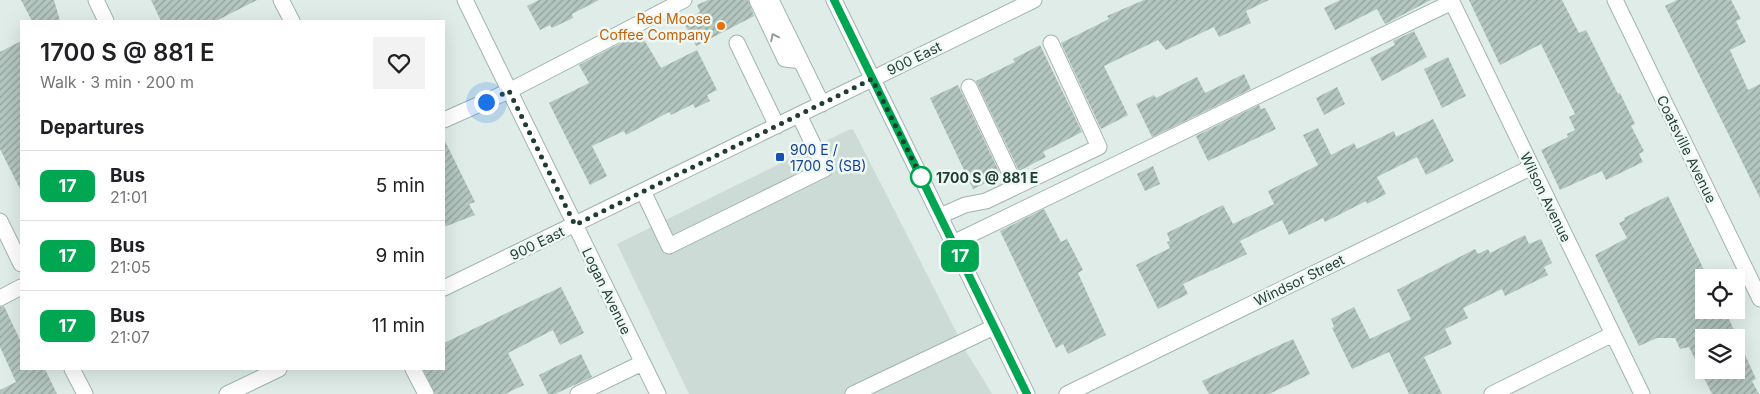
<!DOCTYPE html>
<html lang="en">
<head>
<meta charset="utf-8">
<style>
	:root { --surface:#fff; --page:#f2f2f2; --text:#202124; --muted:#757577; --line:#e0e0e0 }
	body { margin:0; font-family:Inter,sans-serif; background:var(--page); color:var(--text); height:100vh; display:flex; flex-direction:column; font-size:19px; white-space:nowrap }
	* { box-sizing:border-box; margin:0 }
	p { font-size:16px; color:var(--muted) }
	.icon { flex:none; width:28px; height:28px; fill:none; stroke:currentColor; stroke-width:2; stroke-linecap:round; stroke-linejoin:round }
	.map { position:relative; flex:1; overflow:hidden }
	.drawer { position:absolute; left:20px; top:20px; width:425px; height:350px; display:flex; flex-direction:column; background:var(--surface); border-radius:0px; box-shadow:0 5px 20px #0002 }
	.drawer>* { flex:none }
	.badge { padding:0 10px; border-radius:8px; font-size:18px; line-height:32px }
	.tools { position:absolute; left:1695px; top:269px; display:grid; gap:10px }
	.tools a { display:grid; place-items:center; width:50px; height:50px; border-radius:0px; background:var(--surface); box-shadow:0 5px 20px #0002; font-size:25px }
	.you { position:absolute; width:25px; height:25px; margin:-12px; border:4px solid #fff; border-radius:50%; background:#1a73e8; box-shadow:0 0 0 8px #1a73e833 }
	.map>.badge { position:absolute; translate:-50% -50%; box-shadow:0 0 0 2px #fff }
	h2 { padding:0 20px; font-size:19px; line-height:45px }
	.round { display:grid; place-items:center; flex:none; width:52px; height:52px; border-radius:0px; background:var(--page) }
	.summary { display:flex; align-items:center; justify-content:space-between; height:85px; padding:0 20px }
	h1 { font-size:24px; font-weight:600; line-height:38px }
	ul { padding:0; list-style:none }
	li { display:flex; align-items:center; gap:15px; height:70px; padding:0 20px; border-top:1px solid var(--line) }
	li div { flex:1 }
	li b { display:block; font-size:19px }
	li em { font-style:normal }
	li .badge { min-width:55px; font-weight:700; text-align:center }
	.map>svg:first-child { display:block }
	.built { fill:#cddbd6 }
	.building { fill:url(#building-hatch); fill-rule:evenodd }
	.lines { fill:none; stroke-linecap:round; stroke-linejoin:round }
	.minor-casing { stroke:#a2b4af; stroke-width:17 }
	.minor { stroke:#fff; stroke-width:15 }
	.oneway { stroke:#8f9e9b }
	.line-casing { stroke:#fff; stroke-width:11 }
	.line { stroke:#00a651; stroke-width:8 }
	.walk { stroke:#1f3d37; stroke-width:5; stroke-dasharray:0 9 }
	.food-dot { fill:#e8710a; stroke:#f0f8f4; stroke-width:2 }
	.transit-dot { fill:#1a4fb4; stroke:#f0f8f4; stroke-width:2 }
	.stop-dot { fill:#fff; stroke:#00a651; stroke-width:2.5 }
	.labels { text-anchor:middle; dominant-baseline:central; stroke-width:5; stroke-linejoin:round; paint-order:stroke }
	.food-label { font-size:14px; fill:#c56008; stroke:#f0f8f4; text-anchor:end }
	.street-label { font-size:14px; fill:#1f3d37; stroke:#f0f8f4 }
	.transit-label { font-size:14px; fill:#164399; stroke:#f0f8f4; text-anchor:start }
	.stop-label { font-size:14px; font-weight:bold; fill:#1f3d37; stroke:#f0f8f4; text-anchor:start }
</style>
</head>
<body>
<div class="map">
<svg width="1760" height="394" viewBox="0 0 1760 394">
	<defs>
		<pattern id="building-hatch" width="6" height="6" patternUnits="userSpaceOnUse" patternTransform="scale(1.25)"><rect width="6" height="6" fill="#b4c6c0"/><path d="M-1 1l2-2M0 6l6-6M5 7l2-2" fill="none" stroke="#92a29d"/></pattern>
	</defs>
	<rect width="100%" height="100%" fill="#dfece7"/>
	<path class="built" d="M853,129L967,353L992,394H689L617,244L848,130Z"/>
	<path class="building" d="M21,0H54L60,21H32Z
		M151,0H257L216,21H161Z
		M539,0H599L572,14L573,18L552,28L550,25L540,30L527,6Z
		M708,0H748L754,16L696,46L683,21L700,12L697,5Z
		M1144,0H1269L1246,11L1251,23L1219,37L1214,27L1166,50L1158,40L1104,66L1128,115L1101,129L1061,43L1109,19L1107,16Z
		M1340,0H1431L1385,24L1377,9L1335,30L1324,8Z
		M1469,0H1562L1579,33L1586,30L1618,94L1620,93L1635,124L1631,126L1644,151L1639,154L1643,162L1606,180L1602,171L1560,190L1541,150L1568,137L1567,134L1575,130L1569,117L1575,114L1541,44L1500,65Z
		M1677,0H1731L1741,19L1736,21L1746,42L1730,50L1748,90L1760,84V198L1665,6Z
		M1414,31L1427,57L1382,81L1370,58L1395,45L1393,41Z
		M640,33L661,68L697,50L717,90L707,95L710,101L695,108L693,104L671,115L669,112L626,135L624,131L592,146L607,176L590,185L549,103L589,83L579,65Z
		M21,41V191L0,149V52Z
		M1040,45L1082,132L1043,152L1046,157L1019,171L976,81L1015,62L1013,59Z
		M1448,57L1466,96L1442,108L1424,69Z
		M1244,74L1251,89L1152,137L1136,104L1154,95L1156,98L1197,77L1205,93Z
		M958,85L1001,176L973,189L930,98Z
		M1337,87L1345,104L1324,115L1316,98Z
		M1259,105L1261,109L1265,108L1276,129L1208,161L1196,136Z
		M1433,119L1454,161L1426,175L1417,157L1377,177L1386,194L1367,204L1366,201L1325,222L1323,218L1289,235L1282,220L1240,241L1247,254L1183,284L1188,294L1158,309L1136,265L1170,248L1167,242L1170,241L1167,233L1223,205L1233,224L1274,204L1268,191L1318,165L1303,135L1318,128L1331,155L1354,143L1357,149L1394,131L1396,137Z
		M444,139L475,202L469,204L475,215L444,227Z
		M1153,166L1160,184L1145,191L1137,174Z
		M1668,196L1708,278H1704V310H1725L1756,379L1752,381L1759,394H1712L1689,347L1680,349L1675,338H1657L1639,346L1595,255L1627,238L1619,223L1625,220L1624,218ZM1704,338H1736V370H1704Z
		M1044,209L1061,242L1067,239L1083,270L1078,273L1106,335L1068,354L1063,344L1056,348L1000,231Z
		M1525,235L1529,244L1541,239L1552,263L1544,267L1548,275L1505,296L1502,289L1463,308L1468,318L1445,329L1452,344L1424,357L1442,394H1409L1389,352L1352,369L1332,328L1334,327L1331,319L1354,307L1370,339L1411,319L1397,290L1475,249L1478,254L1488,249L1490,253Z
		M561,287L584,333L560,345L553,330L508,353L524,385L505,394H435L423,369H444V343Z
		M4,306L21,342V369H45L57,394H0V390L16,382L0,347V307Z
		M1293,339L1310,374L1269,394H1209L1202,381Z
		M581,354L592,377L555,394H548L539,375Z"/>
	<g class="lines">
		<defs>
			<path id="minor" d="M96,0L106,21
				M281,0L292,21
				M465,0L658,394
				M757,0L785,59L801,61
				M771,0L822,104
				M834,0L1027,394
				M1451,0L1642,394
				M1615,0L1760,299
				M737,43L777,126
				M969,87L1016,186
				M444,120L509,91L684,0
				M643,191L669,246L825,169L799,115
				M940,216L965,205L986,201L1099,147L1051,43
				M0,221L21,264
				M953,243L1452,2
				M444,288L1034,0
				M0,298L21,287
				M72,369L85,394
				M413,369L426,394
				M227,394L279,369
				M578,394L642,363
				M853,394L994,327
				M1067,394L1532,167
				M1492,394L1613,334"/>
		</defs>
		<use href="#minor" class="minor-casing"/>
		<use href="#minor" class="minor"/>
	</g>
	<defs><path id="oneway-chevron" d="M-2-3.5L2.5 0L-2 3.5" fill="none" stroke-width="1.6" stroke-linecap="round" stroke-linejoin="round" transform="scale(1.25)"/></defs>
	<use class="oneway" href="#oneway-chevron" transform="translate(774 37) rotate(-116)"/>
	<g class="lines">
		<defs>
			<path id="line" d="M834,0L1027,394"/>
		</defs>
		<use href="#line" class="line-casing"/>
		<use href="#line" class="line"/>
		<path class="walk" d="M486,102L509,91L575,225L872,79L921,177"/>
	</g>
	<circle class="food-dot" cx="721" cy="26" r="5"/>
	<rect class="transit-dot" x="775" y="152" width="10" height="10" rx="2.5"/>
	<circle class="stop-dot" cx="921" cy="177" r="10"/>
	<g class="labels">
		<g class="food-label">
			<text x="711" y="18">Red Moose<tspan x="711" dy="16">Coffee Company</tspan></text>
		</g>
		<g class="street-label">
			<text transform="translate(914 58) rotate(-26)">900 East</text>
			<text transform="translate(1687 149) rotate(64)">Coatsville Avenue</text>
			<text transform="translate(1546 197) rotate(64)">Wilson Avenue</text>
			<text transform="translate(537 243) rotate(-26)">900 East</text>
			<text transform="translate(1299 280) rotate(-26)">Windsor Street</text>
			<text transform="translate(607 291) rotate(64)">Logan Avenue</text>
		</g>
		<g class="transit-label">
			<text x="790" y="149">900 E /<tspan x="790" dy="16">1700 S (SB)</tspan></text>
		</g>
		<g class="stop-label">
			<text x="936" y="177">1700 S @ 881 E</text>
		</g>
	</g>
</svg>
<div class="tools">
<a><svg class="icon" aria-label="locate" viewBox="0 0 24 24"><circle cx="12" cy="12" r="6"/><path d="M12 2v4M12 18v4M2 12h4M18 12h4"/></svg></a>
<a><svg class="icon" aria-label="layers" viewBox="0 0 24 24"><path d="M12 4l9 5-9 5-9-5zM3 14l9 5 9-5"/></svg></a>
</div>
<div class="you" style="left:486px;top:102px"></div>
<b class="badge" style="left:960px;top:256px;background:#00a651;color:#fff">17</b>
<section class="drawer">
<div class="summary"><div><h1>1700 S @ 881 E</h1><p>Walk · 3 min · 200 m</p></div><a class="round"><svg class="icon" aria-label="heart" viewBox="0 0 24 24"><path d="M12 20l-8-8c-3-5 5-10 8-4 3-6 11-1 8 4z"/></svg></a></div>
<h2>Departures</h2>
<ul>
<li><span class="badge" style="background:#00a651;color:#fff">17</span><div><b>Bus</b><p>21:01</p></div><em>5 min</em></li>
<li><span class="badge" style="background:#00a651;color:#fff">17</span><div><b>Bus</b><p>21:05</p></div><em>9 min</em></li>
<li><span class="badge" style="background:#00a651;color:#fff">17</span><div><b>Bus</b><p>21:07</p></div><em>11 min</em></li>
</ul>
</section>
</div>
</body>
</html>
